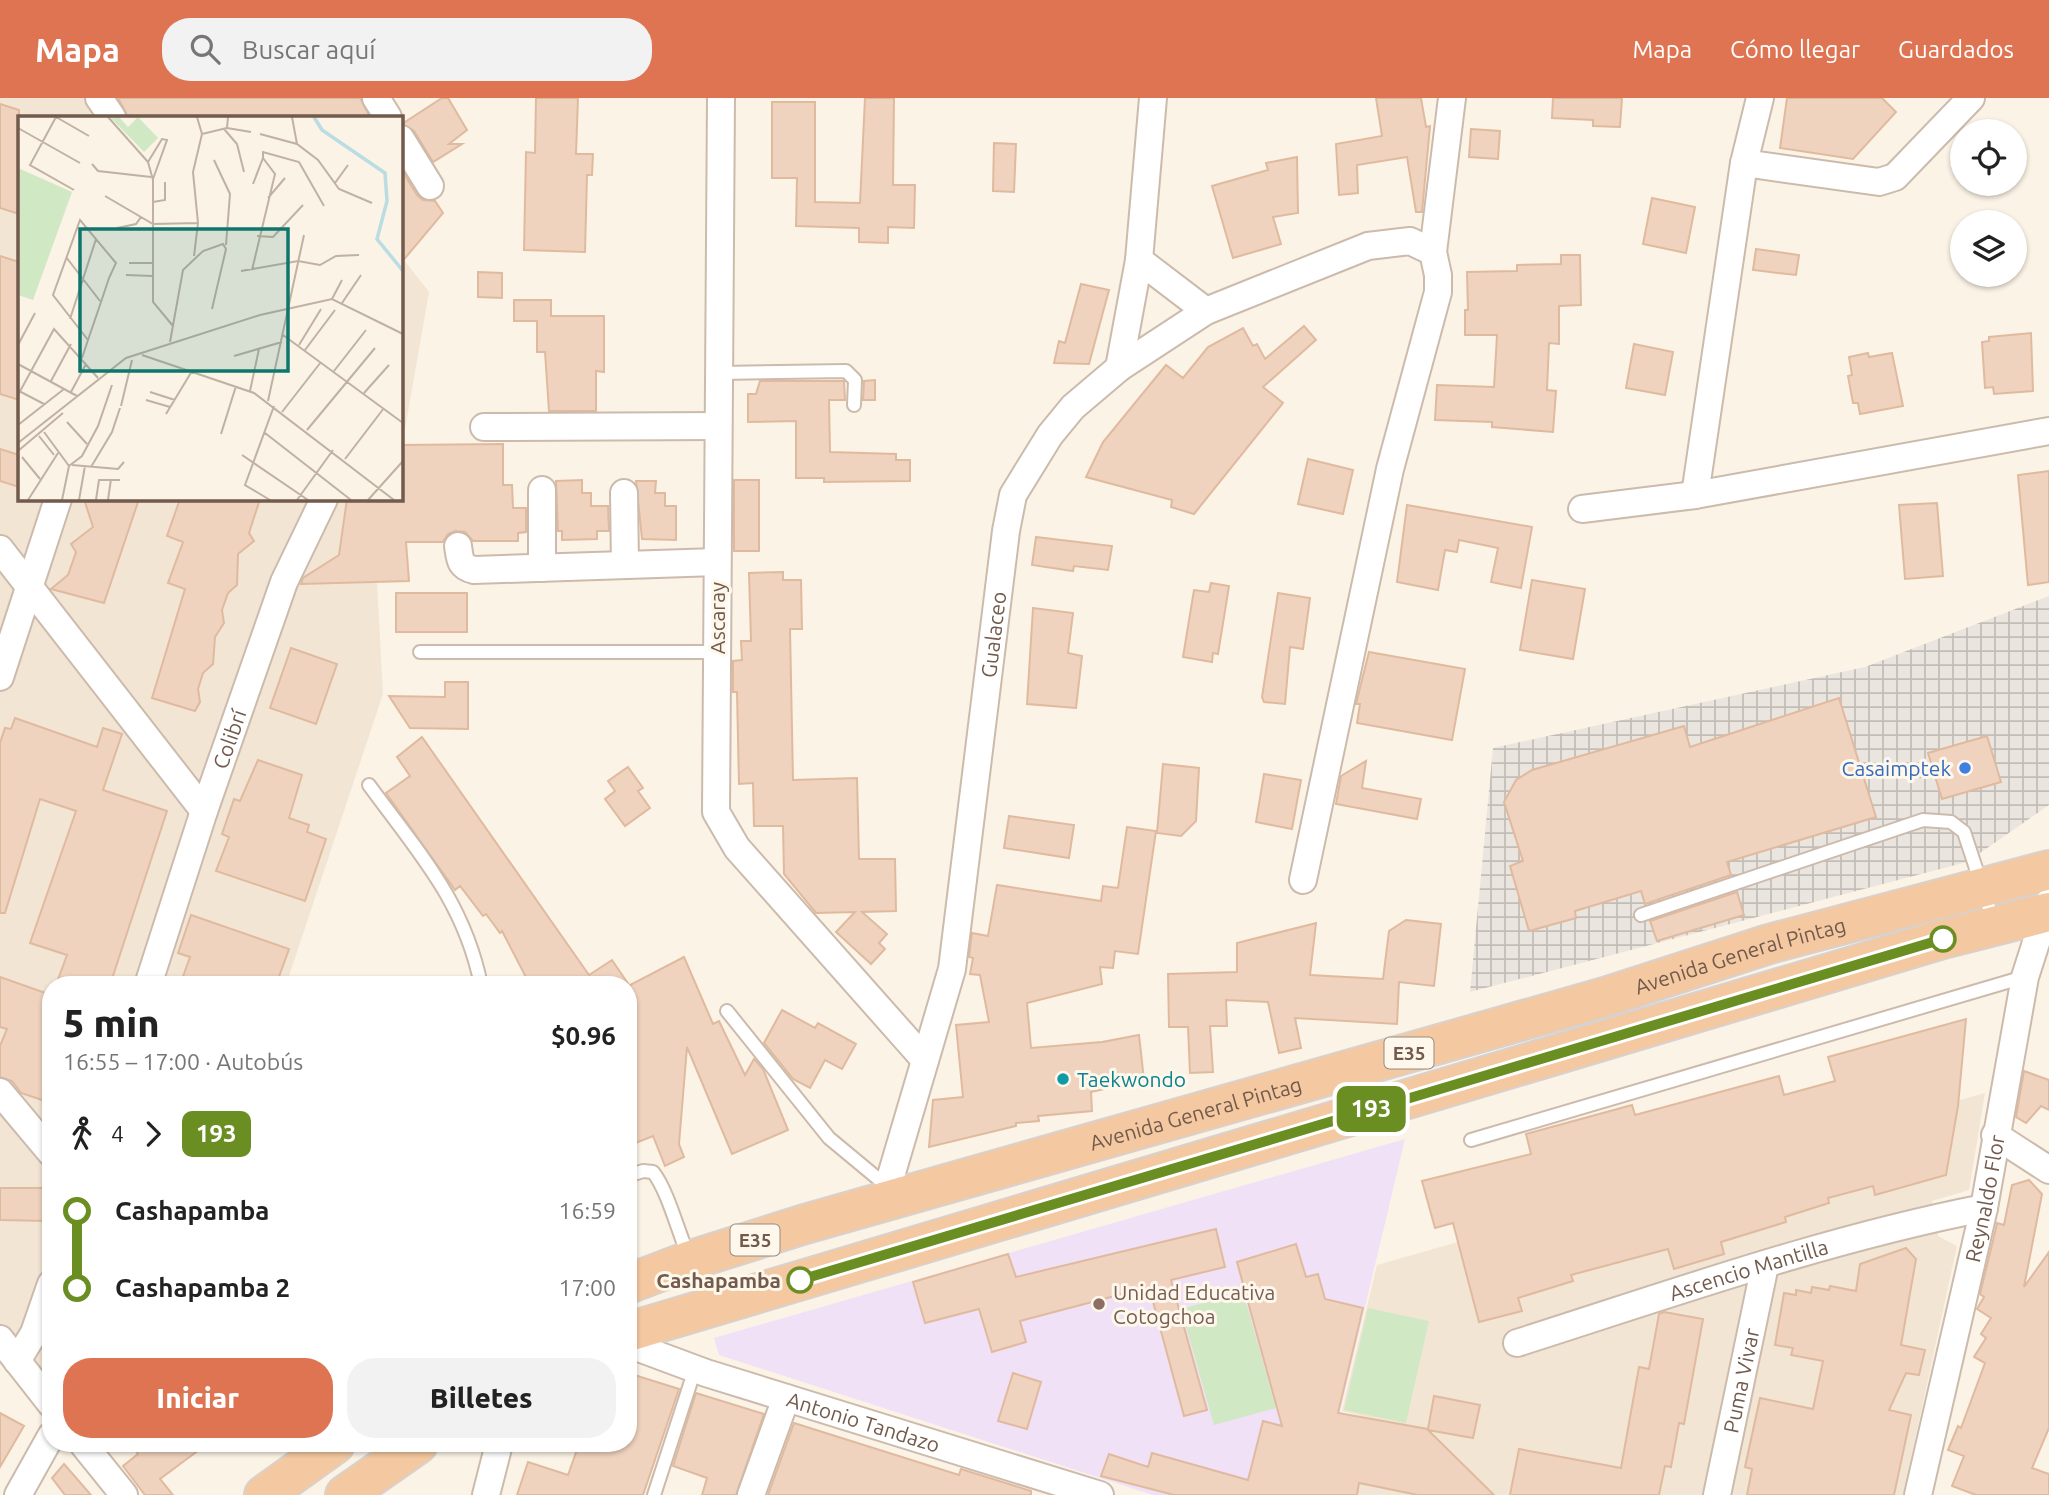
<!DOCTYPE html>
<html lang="es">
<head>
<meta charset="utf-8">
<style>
	:root { --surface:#fff; --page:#f2f2f2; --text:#222; --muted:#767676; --accent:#de7451 }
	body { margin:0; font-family:Ubuntu,sans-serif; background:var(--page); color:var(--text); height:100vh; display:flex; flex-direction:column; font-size:26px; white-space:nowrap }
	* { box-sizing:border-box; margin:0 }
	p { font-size:23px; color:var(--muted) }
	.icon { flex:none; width:38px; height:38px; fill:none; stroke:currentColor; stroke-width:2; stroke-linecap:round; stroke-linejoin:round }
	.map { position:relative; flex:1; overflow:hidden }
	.drawer { position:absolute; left:42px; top:878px; width:595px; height:476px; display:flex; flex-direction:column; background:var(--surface); border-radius:28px; box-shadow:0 2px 5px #0004 }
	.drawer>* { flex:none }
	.badge { padding:0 14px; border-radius:10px; font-size:24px; line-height:46px }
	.fabs { position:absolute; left:1950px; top:21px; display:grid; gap:14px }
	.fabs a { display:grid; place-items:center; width:77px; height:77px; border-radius:50%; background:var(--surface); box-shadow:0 2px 5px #0004; font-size:35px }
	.map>.badge { position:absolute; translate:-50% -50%; box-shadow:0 0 0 4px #fff }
	.legs { display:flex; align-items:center; gap:10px; height:77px; padding:0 21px; font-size:23px }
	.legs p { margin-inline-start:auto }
	.summary { display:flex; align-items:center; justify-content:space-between; height:119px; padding:0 21px }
	h1 { font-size:38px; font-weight:800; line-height:52px }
	.button { display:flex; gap:14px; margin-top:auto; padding:14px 21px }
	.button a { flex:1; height:80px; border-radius:28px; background:var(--accent); color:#fff; font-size:28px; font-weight:800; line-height:80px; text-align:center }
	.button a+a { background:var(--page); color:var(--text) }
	ul { padding:0 21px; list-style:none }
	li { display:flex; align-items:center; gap:24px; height:77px; font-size:26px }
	li i { display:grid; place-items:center; width:10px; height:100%; margin:0 9px; background:currentColor }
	li i::after { content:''; width:18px; height:18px; margin:-9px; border:5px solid; border-radius:50%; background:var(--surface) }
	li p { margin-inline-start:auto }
	li:first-child i { background:linear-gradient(#0000 50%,currentColor 0) }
	li:last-child i { background:linear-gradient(currentColor 50%,#0000 0) }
	header { display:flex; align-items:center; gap:42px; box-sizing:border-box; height:98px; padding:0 35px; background:var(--accent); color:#fff }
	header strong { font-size:33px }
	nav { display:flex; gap:38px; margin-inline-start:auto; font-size:24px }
	.search { width:490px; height:63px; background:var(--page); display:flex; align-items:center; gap:18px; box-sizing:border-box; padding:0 24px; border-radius:28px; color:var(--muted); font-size:26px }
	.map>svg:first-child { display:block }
	.residential { fill:#f2e5d4 }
	.industrial { fill:url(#industrial-grid) }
	.education { fill:#f0e1f7 }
	.pitch { fill:#d1e8c4 }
	.building { fill:#efd3be; stroke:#e0ba9f; stroke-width:2 }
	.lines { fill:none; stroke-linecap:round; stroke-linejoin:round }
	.service-casing { stroke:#ccbbac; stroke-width:16 }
	.minor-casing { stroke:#ccbbac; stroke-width:30 }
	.trunk-casing { stroke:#d8d1cd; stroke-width:42 }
	.service { stroke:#fff; stroke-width:12 }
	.minor { stroke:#fff; stroke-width:26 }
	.trunk { stroke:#f4c8a0; stroke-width:38 }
	.line-1-casing { stroke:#fff; stroke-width:16 }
	.line-1 { stroke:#6b8e23; stroke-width:10 }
	.shop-dot { fill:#3f7fe0; stroke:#fef7eb; stroke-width:2.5 }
	.stop-1-dot { fill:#fff; stroke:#6b8e23; stroke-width:3.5 }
	.culture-dot { fill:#0f9aa8; stroke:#fef7eb; stroke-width:2.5 }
	.education-dot { fill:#8d6e63; stroke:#fef7eb; stroke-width:2.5 }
	.labels { text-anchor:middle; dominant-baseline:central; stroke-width:6; stroke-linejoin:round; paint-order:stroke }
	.shield { fill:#fef7eb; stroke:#9c897c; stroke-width:2 }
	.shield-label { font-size:19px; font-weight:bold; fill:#725a4c }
	.street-label { font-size:21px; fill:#725a4c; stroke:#fef7eb }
	.shop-label { font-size:21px; fill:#366cbe; stroke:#fef7eb; text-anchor:end }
	.culture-label { font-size:21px; fill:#0d838f; stroke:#fef7eb; text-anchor:start }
	.stop-label { font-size:21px; font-weight:bold; fill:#725a4c; stroke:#fef7eb; text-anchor:end }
	.education-label { font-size:21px; fill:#785e54; stroke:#fef7eb; text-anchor:start }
	.inset-river { fill:none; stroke:#badce3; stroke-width:3.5 }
	.inset-road { fill:none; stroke:#c0b1a3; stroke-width:2 }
	.view { fill:#0f766e; fill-opacity:0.15; stroke:#0f766e; stroke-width:3.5 }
	.inset-edge { fill:none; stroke:#725a4c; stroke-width:3.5 }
</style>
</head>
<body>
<header>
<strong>Mapa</strong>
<div class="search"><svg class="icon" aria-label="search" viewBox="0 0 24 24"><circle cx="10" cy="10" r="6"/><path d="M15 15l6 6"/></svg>Buscar aquí</div>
<nav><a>Mapa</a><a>Cómo llegar</a><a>Guardados</a></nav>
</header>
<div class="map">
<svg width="2049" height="1397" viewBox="0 0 2049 1397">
	<defs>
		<pattern id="industrial-grid" width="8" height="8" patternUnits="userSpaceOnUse" patternTransform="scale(1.75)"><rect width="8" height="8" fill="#ebe5df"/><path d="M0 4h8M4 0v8" fill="none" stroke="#c3bdb7"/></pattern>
	</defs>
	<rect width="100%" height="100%" fill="#fbf3e5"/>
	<path class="residential" d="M0,0H299L312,19H19V401H392L377,485L383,596L286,887H51V1288L0,1234Z
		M401,158L429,194L401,354Z
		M1985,995L1969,1092L1932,1103L1938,1138L1957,1148L1903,1397H1355L1370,1320L1342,1313L1377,1167Z"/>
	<path class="industrial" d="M2049,498V707L1967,764L1470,894L1493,650L1865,569Z"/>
	<path class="education" d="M1405,1041L1340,1314L1368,1321L1353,1397H1153L719,1257L714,1240Z"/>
	<path class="pitch" d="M1243,1194L1276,1310L1214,1327L1181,1211Z
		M1368,1210L1429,1223L1406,1325L1344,1312Z"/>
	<path class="building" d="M118,0H360L370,19H128Z
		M442,0H448L467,32L449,46H462L433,64L414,33L402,26Z
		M536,0H578L576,56H593L592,77H587L585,154L524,152L526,54L535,55Z
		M865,0H894L893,87H915L914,130L888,129V145L859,144V130L796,128L797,80H772V4H815V104L860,105Z
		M1376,0H1421L1426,29L1430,28L1422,114H1416L1407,59L1357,67L1358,95L1339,97L1336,46L1382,38Z
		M1553,0H1622L1620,29L1593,28V22L1552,20Z
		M1787,0H1882L1896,14L1853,61L1780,50Z
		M0,6L19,12V116L0,110Z
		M1471,31L1500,33L1498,61L1469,59Z
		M994,45L1016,46L1014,94L993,93Z
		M1297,59L1298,115L1273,119L1281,146L1233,160L1212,88L1268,72L1266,65Z
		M401,71L417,97L423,102L435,103L443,115L401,165Z
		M1652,100L1695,109L1686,155L1643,146Z
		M1756,151L1799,157L1796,177L1753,172Z
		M1561,157H1580L1581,207L1559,208V246L1549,245L1547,292L1556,293L1553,334L1492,329V324L1435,322L1437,287L1494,289L1497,237H1465V212H1468L1467,174L1517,173V167L1561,166Z
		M0,158L19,164V302L0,296Z
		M478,174L502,175V200L478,199Z
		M1081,186L1109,192L1089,266L1054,265L1059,243L1065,245Z
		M514,202H551V218H604V274L596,273V313H549L545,254H537V223H514Z
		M1304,228L1316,242L1263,289L1283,305L1194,416L1171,409L1172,402L1086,379L1103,344L1166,267L1183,280L1208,249L1243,230L1253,248L1257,246L1265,261Z
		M2031,235L2033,293L1994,296L1993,289L1985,290L1982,244L1989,243V239Z
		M1634,246L1673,254L1665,297L1626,290Z
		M1868,255L1869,259L1892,255L1903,308L1860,316L1858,305H1853L1848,278L1852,277L1849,259Z
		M875,282V302H863L864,283Z
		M760,283H844L845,302H829L830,354L896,356V362H910V383L824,384V380H796V323L748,324V296H756Z
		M503,346V387H512L513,410H526V434L518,435V443H473L465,434L455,433L448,436L443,444H406L409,483L301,486L303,480L339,457L347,401H401V347Z
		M0,351L19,357V389L0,383Z
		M1308,361L1353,372L1343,416L1298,406Z
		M2049,373V484L2028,487L2018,377Z
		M582,382V395H591V408H608L609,433H597V441L562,442V433H558L556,383Z
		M734,382H759V453H734Z
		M636,383H656L655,395H665V408H676V442L642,441Z
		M84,401H139L104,505L51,491L68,477L76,454L71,446L93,429Z
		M180,401H260L249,435L254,443L238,456L237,487L228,495L222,512L224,525L215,539L213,566L203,575L198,591L200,604L195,613L152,600L185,491L168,485L183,444L167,438Z
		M1937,405L1943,478L1905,481L1899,407Z
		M1407,407L1532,429L1521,490L1491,484L1498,450L1459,442L1457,454L1445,452L1438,492L1397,484Z
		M1036,439L1112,448L1108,472L1074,468L1073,473L1032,467Z
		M783,474V482H801L802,531H790L793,682L857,680L859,761H895L896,813L862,814L887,836L879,845L885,851L871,866L836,834L855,814L816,815L784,776L783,728H754L753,685L739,686L737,594H733V563L742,562L741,543H751L749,475Z
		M1532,482L1585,491L1573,561L1520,552Z
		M1211,485L1229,488L1218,556L1213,555L1212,564L1183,559L1194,492L1209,494Z
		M396,495H467V534H396Z
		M1278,495L1310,500L1303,551L1290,549L1285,606L1264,604L1262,599Z
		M1033,510L1073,515L1068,555L1082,558L1076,610L1027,606Z
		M291,550L337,566L316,626L270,610Z
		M1369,554L1465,571L1452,642L1357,625L1360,606H1356Z
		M445,584H468V631L410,630L389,598L445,599Z
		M1839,600L1876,719L1727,764L1731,777L1645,806L1641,793L1575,813L1576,820L1529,833L1510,768L1523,763L1504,704L1516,682L1532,672L1684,628L1690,649Z
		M15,620L97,649L103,630L122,636L103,692L167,713L110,887H56L67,857L30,845L76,713L40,701L5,815H0V645L5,630L11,631Z
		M1987,638L2001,684L1942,701L1928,655Z
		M422,639L589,877L612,862L629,887H530L502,833L500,835L486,816L483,818L460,788L455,792L386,695L410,678L397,659Z
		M258,662L302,677L289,720L309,727L307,734L326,741L305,803L216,773L229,739L222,736L234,701L240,703Z
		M1366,663L1362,690L1421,701L1417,721L1336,706L1341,678Z
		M1163,666L1199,670L1196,723L1181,738L1157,735Z
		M628,669L643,690L638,693L650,710L625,728L605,701L615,693L608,683Z
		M1264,676L1301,682L1292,731L1256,724Z
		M1009,718L1074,727L1069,760L1004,750Z
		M1127,729L1156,733L1138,856L1115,853L1113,870L1100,869L1102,886L1027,905L1031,950L1102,944L1139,937L1144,982L1091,994L1092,1013L1038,1018L1039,1023L1016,1025V1028L929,1049L933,1002L963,999L956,927L989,924L980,877L970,876L973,860L969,859L972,835L988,838L997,787L1101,803L1103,788L1118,790Z
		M1737,794L1744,817L1657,843L1650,823Z
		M191,817L289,851L276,887H180L190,859L178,855Z
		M1406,822L1441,826L1434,888L1399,884L1397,926L1295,920L1301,950L1279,955L1268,904L1226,902L1227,928H1210L1213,974L1190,975L1188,929H1169L1168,876L1237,874V845L1316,825L1310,877L1383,881L1389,833Z
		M684,859L713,926L719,923L745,977L754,961L763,971L788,1032L732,1056L687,949L679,1046L684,1059L665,1068L653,1038L628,1048V888Z
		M0,879L51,897V1005L21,995L12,983L0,979V948L7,931L0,929Z
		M782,912L815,930L818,925L856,946L842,971L825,962L810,990L793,981L764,945Z
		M1966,921L1958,1008L1946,1077L1875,1097L1873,1088L1828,1100L1829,1105L1785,1119L1786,1124L1721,1144L1724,1156L1674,1171L1668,1151L1571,1177L1573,1183L1518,1200L1522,1213L1479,1224L1453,1125L1435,1130L1422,1083L1531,1056L1526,1036L1632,1007L1635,1017L1779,978L1784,997L1835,983L1828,959Z
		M2024,973L2049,982V1012L2041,1008L2026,1025L2016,1019Z
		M2029,1082L2042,1096L2024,1189L2049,1154V1330L2032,1370L2049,1376V1397H1976L1952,1388L1964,1358L1948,1352L1958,1328L1961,1330L1985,1265L1974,1259L1986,1240L1981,1236L1991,1220L1977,1211L1984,1199L1980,1196L1996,1130L1997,1125L2004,1127L2012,1087Z
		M0,1090H48V1123L0,1122Z
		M1216,1131L1225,1169L1171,1182L1207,1312L1184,1318L1149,1189L1020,1223L1026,1244L992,1254L979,1211L925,1225L913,1184L1008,1156L1016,1179Z
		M1296,1146L1306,1179L1318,1176L1325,1201L1363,1210L1338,1315L1428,1331L1434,1298L1480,1307L1473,1340L1428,1332L1494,1397H1418L1359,1385L1357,1397H1174L1101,1378L1109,1356L1148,1369L1152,1355L1248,1382L1263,1323L1282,1328L1237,1164Z
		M1906,1150L1916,1161L1901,1247L1925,1252L1919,1277L1906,1275L1889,1312L1911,1317L1894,1397H1747L1752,1371L1745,1369L1760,1300L1813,1311L1823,1263L1791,1257L1793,1250L1775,1247L1784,1195L1796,1197V1192L1811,1195L1812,1189L1829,1192L1830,1188L1856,1193L1860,1166Z
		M1664,1214L1703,1221L1684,1326L1679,1325L1671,1369L1665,1368L1659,1397H1510L1519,1351L1621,1370L1639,1269L1649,1271L1659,1216Z
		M628,1275L679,1291L643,1397H517L528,1364L568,1377L579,1346H628Z
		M1013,1275L1041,1284L1027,1331L998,1323Z
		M696,1295L764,1316L736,1397H702L707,1380L673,1368Z
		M0,1315L24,1328L0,1369Z
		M794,1325L959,1377L961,1371L1031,1393V1397H768Z
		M131,1346H207L160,1381L173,1397H145L123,1368L138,1356Z
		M64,1366L91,1397H65L52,1380Z"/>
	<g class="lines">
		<defs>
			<path id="service" d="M719,275L846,273L855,282L854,307
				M420,554H717
				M369,687C418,754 464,803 481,887
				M1641,817L1923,722L1951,724L1964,734L1994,825
				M727,913L829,1040L888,1089
				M1471,1042L2024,879
				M628,1078L643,1073L653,1074C668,1093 678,1134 689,1159
				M654,1397L695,1271"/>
			<g id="minor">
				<path d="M99,0L112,19"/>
				<path d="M376,0L388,19"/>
				<path d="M721,0L716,714L737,750L925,962"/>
				<path d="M401,41L430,88"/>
				<path d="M1744,65L1879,84L1895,79L1971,0"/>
				<path d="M1433,154L1452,0"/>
				<path d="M1139,162L1206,213"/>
				<path d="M1119,270L1139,162L1153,0"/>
				<path d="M484,329L718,328"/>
				<path d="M542,392V470"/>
				<path d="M624,395L625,467"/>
				<path d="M1695,397L1744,65L1760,0"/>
				<path d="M1582,411L1695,397L2049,333"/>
				<path d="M458,448C460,462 460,469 474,472L717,464"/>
				<path d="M0,451L204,713"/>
				<path d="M0,579L58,401"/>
				<path id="s1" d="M148,887L204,713L284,484L324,401"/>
				<path d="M0,994L51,1055"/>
				<path d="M1995,1037L2049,1072"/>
				<path id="s2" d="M883,1105L952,871L1006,433L1013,397L1050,337L1073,309L1119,270L1206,213L1368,148L1410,143L1433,154L1438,177V194L1390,371L1303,782"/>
				<path d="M0,1241L51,1306"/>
				<path id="s3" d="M1517,1245C1671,1196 1826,1141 1984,1110"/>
				<path id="s4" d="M628,1246L706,1275L1100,1397"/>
				<path d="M17,1263L34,1235L51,1186"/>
				<path d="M83,1346L124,1397"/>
				<path d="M18,1397L51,1338"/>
				<path d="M486,1397L499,1346"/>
				<path d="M751,1397L786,1300"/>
				<path id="s5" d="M1717,1397L1765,1167"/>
				<path id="s6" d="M1918,1397L1984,1110L2025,879L2049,804"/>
			</g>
			<g id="trunk">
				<path id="s7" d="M628,1186L691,1162L805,1126L1605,899L1769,846L2049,772"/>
				<path d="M628,1234L1943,841L2049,814"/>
				<path d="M264,1397L335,1346"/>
				<path d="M345,1397L418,1346"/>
			</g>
		</defs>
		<use href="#service" class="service-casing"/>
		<use href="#minor" class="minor-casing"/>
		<use href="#trunk" class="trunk-casing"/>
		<use href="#service" class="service"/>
		<use href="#minor" class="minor"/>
		<use href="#trunk" class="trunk"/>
	</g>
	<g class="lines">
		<defs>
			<path id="line-1" d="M800,1182L1943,841"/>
		</defs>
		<use href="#line-1" class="line-1-casing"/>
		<use href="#line-1" class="line-1"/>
	</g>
	<circle class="shop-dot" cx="1965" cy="670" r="7"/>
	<g class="stop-1-dot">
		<circle cx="1943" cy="841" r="12"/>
		<circle cx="800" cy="1182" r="12"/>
	</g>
	<circle class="culture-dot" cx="1063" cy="981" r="7"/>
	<circle class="education-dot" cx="1099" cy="1206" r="7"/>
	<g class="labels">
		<g class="shield">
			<rect x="1384.5" y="939.5" width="49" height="31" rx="5"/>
			<rect x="730.5" y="1126.5" width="49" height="31" rx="5"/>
		</g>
		<g class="shield-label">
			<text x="1409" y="955">E35</text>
			<text x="755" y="1142">E35</text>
		</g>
		<g class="street-label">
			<text transform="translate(717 520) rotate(-90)">Ascaray</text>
			<text stroke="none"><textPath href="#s2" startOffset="581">Gualaceo</textPath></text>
			<text stroke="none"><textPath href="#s1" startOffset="259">Colibrí</textPath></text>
			<text stroke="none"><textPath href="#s7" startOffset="1160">Avenida General Pintag</textPath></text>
			<text stroke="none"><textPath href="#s7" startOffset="593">Avenida General Pintag</textPath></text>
			<text stroke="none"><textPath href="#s6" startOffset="304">Reynaldo Flor</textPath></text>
			<text stroke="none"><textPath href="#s3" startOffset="243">Ascencio Mantilla</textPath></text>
			<text stroke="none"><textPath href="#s5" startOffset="117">Puma Vivar</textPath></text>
			<text stroke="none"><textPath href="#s4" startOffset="248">Antonio Tandazo</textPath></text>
		</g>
		<g class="shop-label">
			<text x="1951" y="670">Casaimptek</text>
		</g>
		<g class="culture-label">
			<text x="1077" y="981">Taekwondo</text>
		</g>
		<g class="stop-label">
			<text x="781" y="1182">Cashapamba</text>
		</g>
		<g class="education-label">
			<text x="1113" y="1194">Unidad Educativa<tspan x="1113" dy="24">Cotogchoa</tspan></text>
		</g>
	</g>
	<g transform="translate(18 18)">
		<rect width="385" height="385" fill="#fbf3e5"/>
		<path d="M0,52L54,76L15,184L0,179Z" fill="#d1e8c4"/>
		<path d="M101,1L110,11L120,1L140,22L126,36L93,2Z" fill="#d1e8c4"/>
		<path class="inset-river" d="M296,1L304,14L367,57L369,85L359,123L385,155"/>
		<path class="inset-road" d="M38,1L12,49L56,74M38,1L71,20M90,1L130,46M274,1L279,28M0,12L62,47M209,12L233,16M206,13L219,28L226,56M184,18L209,12L210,1M242,18L279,28L300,44L321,73L354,87M196,44L212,78L208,129M130,46L135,64V186L155,210M130,46L144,23L149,24L135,63M74,48L80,55L133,61M317,67L330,49M235,68L245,42M87,80L135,108L180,107M250,82L267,62M135,86L147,84V66M99,112L118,108L123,101M239,120L255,121L285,89M176,140L180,107L175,56L184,18L179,1M48,141L82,185M111,147H135M234,154L257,58L245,42V36L281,46L306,90M223,155L280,145L302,149L318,140L341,139M108,159L135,160M314,183L324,164M324,187L343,159M52,203L78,123M265,219L385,307M152,226L165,154L185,135L205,128L208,133L194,193M0,229L17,197M281,229L303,193M287,234L317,194M124,239L236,277L376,384M216,240L264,226M64,242L70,224L83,186L91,162L98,147L62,104L35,179L70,224M0,248L59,280M316,255L348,214M33,265L53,228M1,275L26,288M232,275L241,233M53,276L68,248M132,276L157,284M346,277L371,249M0,279L36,213L80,262M128,284L152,291M250,285L286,119M103,290L114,244M264,296L303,246M148,298L174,255M49,306L69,328M0,309L46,273M289,314L357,232M26,316L51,350M247,317L333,384M203,318L218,270M21,320L36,339M0,327L108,242L242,199L314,183L385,218M0,335L45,297M224,339L290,384M4,341L22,363M327,343L366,292M54,349L100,353L106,346M51,350L64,340L80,310L94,269M73,351L94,316L102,292M10,384L40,337M44,384L51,350M61,384L67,350M78,384L81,364H102M90,384L93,363M252,384L227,369L256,290M279,384L315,334M350,384L385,345"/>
		<path class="view" d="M62,113H270V255H62Z"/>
		<rect width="385" height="385" class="inset-edge"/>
	</g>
</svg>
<div class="fabs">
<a><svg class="icon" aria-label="locate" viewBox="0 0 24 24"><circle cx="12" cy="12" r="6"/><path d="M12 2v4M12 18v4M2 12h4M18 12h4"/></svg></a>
<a><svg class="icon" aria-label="layers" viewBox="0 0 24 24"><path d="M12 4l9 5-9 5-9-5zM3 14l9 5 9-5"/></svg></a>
</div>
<b class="badge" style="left:1371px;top:1011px;background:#6b8e23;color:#fff">193</b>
<section class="drawer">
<div class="summary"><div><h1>5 min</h1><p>16:55 – 17:00 · Autobús</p></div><b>$0.96</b></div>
<div class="legs"><svg class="icon" aria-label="walk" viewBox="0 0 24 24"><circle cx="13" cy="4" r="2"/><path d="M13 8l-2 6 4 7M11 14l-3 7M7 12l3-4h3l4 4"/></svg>4<svg class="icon" aria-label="forward" viewBox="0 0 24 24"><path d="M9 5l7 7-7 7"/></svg><b class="badge" style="background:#6b8e23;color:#fff">193</b></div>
<ul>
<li><i style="color:#6b8e23"></i><b>Cashapamba</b><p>16:59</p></li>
<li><i style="color:#6b8e23"></i><b>Cashapamba 2</b><p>17:00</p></li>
</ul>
<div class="button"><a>Iniciar</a><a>Billetes</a></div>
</section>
</div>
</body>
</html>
